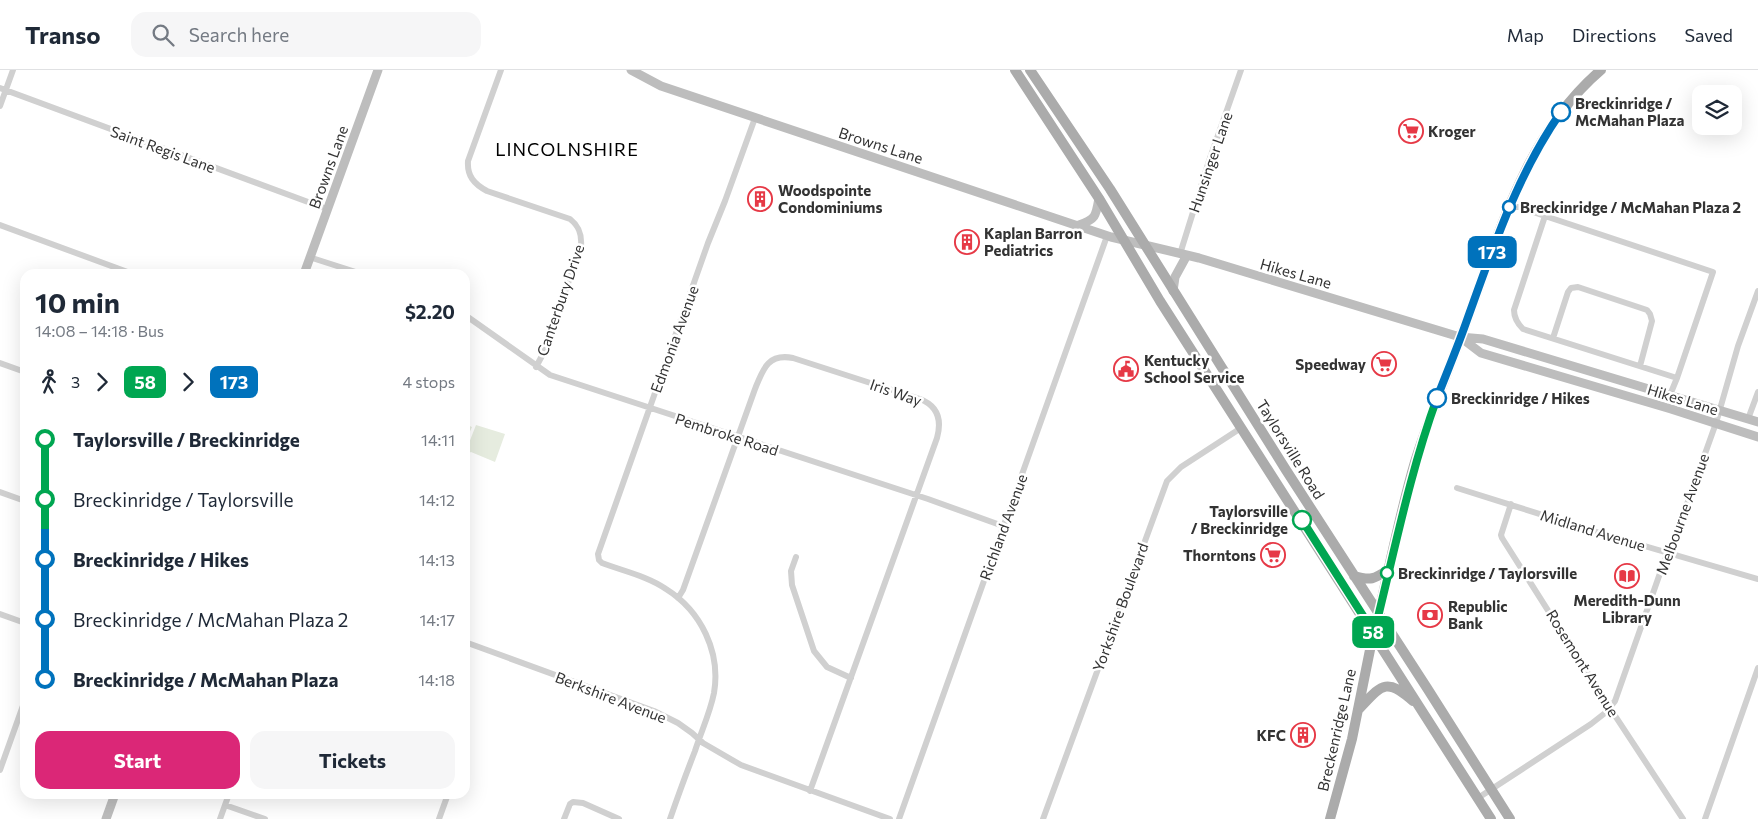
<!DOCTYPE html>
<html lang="en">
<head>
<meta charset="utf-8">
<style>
	:root { --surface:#fff; --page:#f6f6f7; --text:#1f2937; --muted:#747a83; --line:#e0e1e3; --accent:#db2777 }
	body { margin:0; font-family:Commissioner,sans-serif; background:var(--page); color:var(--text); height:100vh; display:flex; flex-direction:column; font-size:19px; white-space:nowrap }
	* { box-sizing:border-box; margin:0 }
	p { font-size:16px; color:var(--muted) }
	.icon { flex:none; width:28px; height:28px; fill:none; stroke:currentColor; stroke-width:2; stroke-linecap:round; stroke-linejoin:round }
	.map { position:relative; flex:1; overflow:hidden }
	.details { position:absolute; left:20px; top:199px; width:450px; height:530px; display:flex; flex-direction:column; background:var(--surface); border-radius:15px; box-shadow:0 5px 20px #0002 }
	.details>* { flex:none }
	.badge { padding:0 10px; border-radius:8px; font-size:18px; line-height:32px }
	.fabs { position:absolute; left:1692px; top:15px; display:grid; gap:10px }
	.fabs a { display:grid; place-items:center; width:50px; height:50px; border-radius:10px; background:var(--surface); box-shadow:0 5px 20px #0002; font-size:25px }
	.map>.badge { position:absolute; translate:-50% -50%; box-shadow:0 0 0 2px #fff }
	.legs { display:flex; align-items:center; gap:8px; height:55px; padding:0 15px; font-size:16px }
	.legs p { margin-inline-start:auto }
	.headline { display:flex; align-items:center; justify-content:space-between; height:85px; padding:0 15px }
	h1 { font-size:28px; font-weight:700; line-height:38px }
	.action { display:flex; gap:10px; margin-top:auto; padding:10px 15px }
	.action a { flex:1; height:58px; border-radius:15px; background:var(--accent); color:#fff; font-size:20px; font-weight:700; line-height:58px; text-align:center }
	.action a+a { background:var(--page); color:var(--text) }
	ul { padding:0 15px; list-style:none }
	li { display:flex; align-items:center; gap:18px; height:60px; font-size:19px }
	li i { display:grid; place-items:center; width:8px; height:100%; margin:0 6px; background:currentColor }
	li i::after { content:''; width:12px; height:12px; margin:-6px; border:4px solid; border-radius:50%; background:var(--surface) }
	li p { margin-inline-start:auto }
	li:first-child i { background:linear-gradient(#0000 50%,currentColor 0) }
	li:last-child i { background:linear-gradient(currentColor 50%,#0000 0) }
	header { display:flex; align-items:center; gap:30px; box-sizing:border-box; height:70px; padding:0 25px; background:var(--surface); border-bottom:1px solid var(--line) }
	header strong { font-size:24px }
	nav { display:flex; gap:28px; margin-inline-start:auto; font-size:18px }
	.search { width:350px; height:45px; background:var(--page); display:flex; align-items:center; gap:12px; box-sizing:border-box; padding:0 18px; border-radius:15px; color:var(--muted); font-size:19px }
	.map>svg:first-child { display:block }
	.green { fill:#e6ecdf }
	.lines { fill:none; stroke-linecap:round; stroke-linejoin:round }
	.street { stroke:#d0d0d0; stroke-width:6 }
	.secondary { stroke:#bdbdbd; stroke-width:9 }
	.primary { stroke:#ababab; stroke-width:10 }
	.line-1-casing { stroke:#fff; stroke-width:11 }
	.line-2-casing { stroke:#fff; stroke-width:11 }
	.line-1 { stroke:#00a651; stroke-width:8 }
	.line-2 { stroke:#0072bc; stroke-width:8 }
	.stop-2-dot { fill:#fff; stroke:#0072bc; stroke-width:2.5 }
	.stop-1-dot { fill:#fff; stroke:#00a651; stroke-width:2.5 }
	.labels { text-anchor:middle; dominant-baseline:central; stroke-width:5; stroke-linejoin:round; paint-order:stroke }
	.stop-label { font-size:15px; font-weight:bold; fill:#333; stroke:#fff; text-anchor:start }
	.poi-label { font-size:15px; font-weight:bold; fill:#333; stroke:#fff; text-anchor:start }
	.street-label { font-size:15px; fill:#333; stroke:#fff }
	.quarter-label { font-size:18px; letter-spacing:1px; fill:#000; stroke:#fff }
</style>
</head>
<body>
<header>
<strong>Transo</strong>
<div class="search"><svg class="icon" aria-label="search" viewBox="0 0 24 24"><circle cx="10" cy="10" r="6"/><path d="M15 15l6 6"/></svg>Search here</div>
<nav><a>Map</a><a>Directions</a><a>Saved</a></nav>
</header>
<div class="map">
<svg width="1758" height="749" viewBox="0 0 1758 749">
	<rect width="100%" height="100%" fill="#fff"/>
	<path class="green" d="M465,354L472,357L466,370L469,373L476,355L505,364L495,392L471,382L465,385Z"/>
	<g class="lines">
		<path class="street" d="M501,0L468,91C467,106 474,114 487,121L570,149C579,156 582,164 581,176L544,282L536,297
			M0,18L327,139
			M0,36L13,0
			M1509,137H1519L1545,146
			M1545,146L1713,202L1677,308L1523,259C1517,253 1514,248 1514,240Z
			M0,155L133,204
			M1180,184L1209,91L1241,0
			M309,187L362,204
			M465,245L550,305L928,429L1003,456
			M1553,268L1568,222L1571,218L1578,217L1647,240L1650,244L1652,251L1640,296
			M0,293L25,302
			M1670,325L1677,308
			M1748,349L1758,322
			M1457,418L1600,463L1758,509
			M0,422L25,431
			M1511,434L1501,465L1502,468L1608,635L1683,749
			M796,487L791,501L792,515L814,581L827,597L851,608
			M678,528L683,520L755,319C763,299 768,283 793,288L920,329C938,336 942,350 937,368L810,721
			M0,544L25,553
			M465,572L654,641L678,653L692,663L703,673L741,695L890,749
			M0,700L25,630
			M1478,728L1591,654L1605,643L1615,631L1665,489L1672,476L1716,353L1738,276L1758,221
			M225,735L265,749
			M220,749L229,724
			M439,749L448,724
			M564,749L570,734L573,732L583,733L619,749
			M670,749C678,726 686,704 695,681C701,662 710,643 714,623C721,582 701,541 666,519C647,506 623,501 602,493L599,490L598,484L708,173L725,131L755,48
			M899,749L1107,166
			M1043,749L1167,411L1181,397L1241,358
			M1705,749L1758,598"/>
		<path class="secondary" d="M631,0L661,16L1111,167L1199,188L1460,267L1483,269L1758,352
			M1079,155C1096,149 1096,146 1099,128
			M304,204L378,0
			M1173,221L1175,207L1187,185
			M1460,267L1481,283L1671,339L1758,367
			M106,749L115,724"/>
		<path class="primary" d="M1015,0L1100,130L1160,231L1491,749
			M1030,0L1110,119L1286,400L1427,618L1510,749
			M1354,506C1371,511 1374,509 1388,500
			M1378,546C1390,495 1400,443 1415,392C1430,344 1450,297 1467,250C1500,161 1527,63 1601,0
			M1358,640C1381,616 1385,606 1413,631
			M1330,749L1352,669L1374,560"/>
	</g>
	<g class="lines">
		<defs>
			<path id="line-1" d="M1302,450L1374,563C1394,484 1409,405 1437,328"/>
			<path id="line-2" d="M1437,328C1447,302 1458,276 1467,250C1493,178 1517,105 1561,42"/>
		</defs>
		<use href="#line-1" class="line-1-casing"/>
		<use href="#line-2" class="line-2-casing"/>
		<use href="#line-1" class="line-1"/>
		<use href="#line-2" class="line-2"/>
	</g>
	<defs>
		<symbol id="supermarket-ring" viewBox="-11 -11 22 22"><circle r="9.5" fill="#fff" stroke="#e63946" stroke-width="1.5"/><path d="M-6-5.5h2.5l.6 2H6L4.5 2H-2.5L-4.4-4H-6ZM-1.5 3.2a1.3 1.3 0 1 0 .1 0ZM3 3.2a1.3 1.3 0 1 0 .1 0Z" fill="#e63946"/></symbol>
		<symbol id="building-ring" viewBox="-11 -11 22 22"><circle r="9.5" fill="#fff" stroke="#e63946" stroke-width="1.5"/><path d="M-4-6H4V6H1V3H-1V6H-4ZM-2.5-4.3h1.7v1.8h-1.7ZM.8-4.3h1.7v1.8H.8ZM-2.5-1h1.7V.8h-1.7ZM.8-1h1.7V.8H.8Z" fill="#e63946"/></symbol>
		<symbol id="civic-ring" viewBox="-11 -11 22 22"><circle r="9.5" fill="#fff" stroke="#e63946" stroke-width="1.5"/><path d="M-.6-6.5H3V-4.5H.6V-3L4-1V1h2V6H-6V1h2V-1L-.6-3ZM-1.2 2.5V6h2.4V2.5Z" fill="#e63946"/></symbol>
		<symbol id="library-ring" viewBox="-11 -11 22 22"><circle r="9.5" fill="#fff" stroke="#e63946" stroke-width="1.5"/><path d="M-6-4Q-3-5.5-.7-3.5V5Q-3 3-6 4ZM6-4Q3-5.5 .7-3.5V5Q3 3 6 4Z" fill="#e63946"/></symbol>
		<symbol id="bank-ring" viewBox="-11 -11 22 22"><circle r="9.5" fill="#fff" stroke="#e63946" stroke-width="1.5"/><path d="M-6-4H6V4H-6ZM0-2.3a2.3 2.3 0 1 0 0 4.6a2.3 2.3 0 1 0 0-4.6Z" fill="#e63946"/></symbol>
	</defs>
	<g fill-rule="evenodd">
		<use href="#supermarket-ring" x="1397" y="47" width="28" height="28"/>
		<use href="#building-ring" x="746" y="115" width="28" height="28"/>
		<use href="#building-ring" x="953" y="158" width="28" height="28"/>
		<use href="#supermarket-ring" x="1370" y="280" width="28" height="28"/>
		<use href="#civic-ring" x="1112" y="285" width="28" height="28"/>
		<use href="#supermarket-ring" x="1259" y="471" width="28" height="28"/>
		<use href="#library-ring" x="1613" y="492" width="28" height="28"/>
		<use href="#bank-ring" x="1416" y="531" width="28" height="28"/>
		<use href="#building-ring" x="1289" y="651" width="28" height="28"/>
	</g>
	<g class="stop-2-dot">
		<circle cx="1561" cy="42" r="9"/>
		<circle cx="1509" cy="137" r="6"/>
		<circle cx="1437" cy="328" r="9"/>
	</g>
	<g class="stop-1-dot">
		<circle cx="1302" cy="450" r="9"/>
		<circle cx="1387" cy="503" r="6"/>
	</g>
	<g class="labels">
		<g class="stop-label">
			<text x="1575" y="33">Breckinridge /<tspan x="1575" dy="17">McMahan Plaza</tspan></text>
			<text x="1520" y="137">Breckinridge / McMahan Plaza 2</text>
			<text x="1451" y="328">Breckinridge / Hikes</text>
			<text x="1288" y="441" text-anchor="end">Taylorsville<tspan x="1288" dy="17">/ Breckinridge</tspan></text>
			<text x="1398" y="503">Breckinridge / Taylorsville</text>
		</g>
		<g class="poi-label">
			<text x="1428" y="61">Kroger</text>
			<text x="778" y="120">Woodspointe<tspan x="778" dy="17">Condominiums</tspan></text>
			<text x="984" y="163">Kaplan Barron<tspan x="984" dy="17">Pediatrics</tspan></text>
			<text x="1144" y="290">Kentucky<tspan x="1144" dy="17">School Service</tspan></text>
			<text x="1366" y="294" text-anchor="end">Speedway</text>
			<text x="1256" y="485" text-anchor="end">Thorntons</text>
			<text x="1627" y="530" text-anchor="middle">Meredith-Dunn<tspan x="1627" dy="17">Library</tspan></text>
			<text x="1448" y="536">Republic<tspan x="1448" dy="17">Bank</tspan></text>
			<text x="1286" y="665" text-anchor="end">KFC</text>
		</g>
		<g class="street-label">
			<text transform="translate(881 75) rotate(18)">Browns Lane</text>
			<text transform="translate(163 79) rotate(20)">Saint Regis Lane</text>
			<text transform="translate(1210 92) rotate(-71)">Hunsinger Lane</text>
			<text transform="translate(328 97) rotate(-70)">Browns Lane</text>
			<text transform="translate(1296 203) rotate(16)">Hikes Lane</text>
			<text transform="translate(560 230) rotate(-71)">Canterbury Drive</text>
			<text transform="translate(674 269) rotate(-70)">Edmonia Avenue</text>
			<text transform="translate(896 322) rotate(19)">Iris Way</text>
			<text transform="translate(1683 329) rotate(17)">Hikes Lane</text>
			<text transform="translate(727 364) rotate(18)">Pembroke Road</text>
			<text transform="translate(1291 379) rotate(58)">Taylorsville Road</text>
			<text transform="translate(1682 444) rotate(-70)">Melbourne Avenue</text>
			<text transform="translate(1003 457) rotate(-70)">Richland Avenue</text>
			<text transform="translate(1593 460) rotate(17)">Midland Avenue</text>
			<text transform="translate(1120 537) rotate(-70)">Yorkshire Boulevard</text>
			<text transform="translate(1583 593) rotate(58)">Rosemont Avenue</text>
			<text transform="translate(611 627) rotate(21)">Berkshire Avenue</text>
			<text transform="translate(1336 660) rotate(-77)">Breckenridge Lane</text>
		</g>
		<g class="quarter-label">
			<text x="567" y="79">LINCOLNSHIRE</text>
		</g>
	</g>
</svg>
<div class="fabs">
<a><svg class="icon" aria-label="layers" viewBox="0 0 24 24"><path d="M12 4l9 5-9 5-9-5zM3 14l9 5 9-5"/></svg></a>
</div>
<b class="badge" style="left:1373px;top:562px;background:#00a651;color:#fff">58</b>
<b class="badge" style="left:1492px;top:182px;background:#0072bc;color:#fff">173</b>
<section class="details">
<div class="headline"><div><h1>10 min</h1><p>14:08 – 14:18 · Bus</p></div><b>$2.20</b></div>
<div class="legs"><svg class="icon" aria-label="walk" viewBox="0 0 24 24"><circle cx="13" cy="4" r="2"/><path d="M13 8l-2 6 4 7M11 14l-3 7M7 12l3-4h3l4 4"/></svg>3<svg class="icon" aria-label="forward" viewBox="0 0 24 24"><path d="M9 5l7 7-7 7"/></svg><b class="badge" style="background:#00a651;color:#fff">58</b><svg class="icon" aria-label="forward" viewBox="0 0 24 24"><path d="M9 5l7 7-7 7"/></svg><b class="badge" style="background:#0072bc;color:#fff">173</b><p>4 stops</p></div>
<ul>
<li><i style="color:#00a651"></i><b>Taylorsville / Breckinridge</b><p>14:11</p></li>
<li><i style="color:#00a651"></i><span>Breckinridge / Taylorsville</span><p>14:12</p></li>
<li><i style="color:#0072bc"></i><b>Breckinridge / Hikes</b><p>14:13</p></li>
<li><i style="color:#0072bc"></i><span>Breckinridge / McMahan Plaza 2</span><p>14:17</p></li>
<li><i style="color:#0072bc"></i><b>Breckinridge / McMahan Plaza</b><p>14:18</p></li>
</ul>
<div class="action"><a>Start</a><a>Tickets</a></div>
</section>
</div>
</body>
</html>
